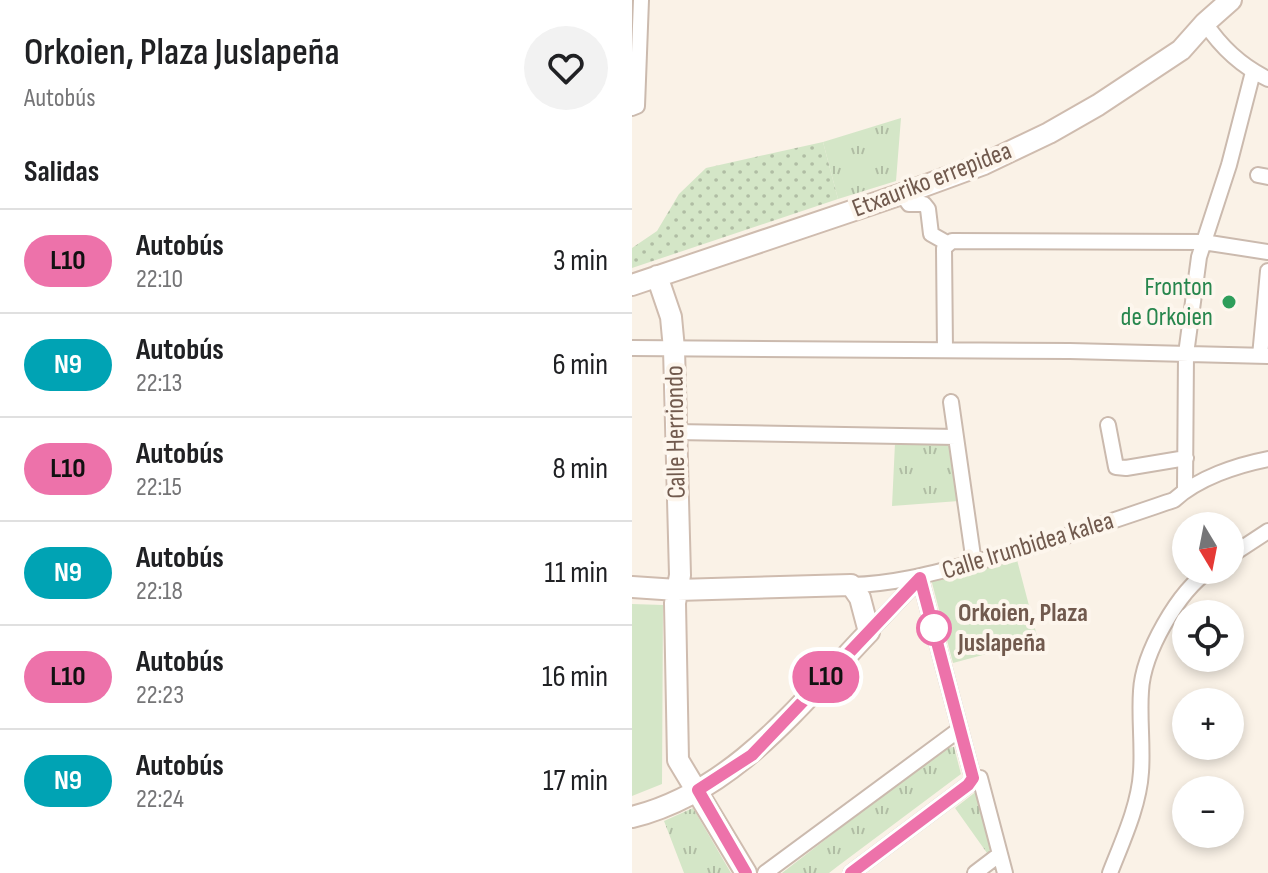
<!DOCTYPE html>
<html lang="es">
<head>
<meta charset="utf-8">
<style>
	:root { --surface:#fff; --page:#f2f2f2; --text:#202124; --muted:#757577; --line:#e0e0e0 }
	body { margin:0; font-family:"Sofia Sans Condensed",sans-serif; background:var(--page); color:var(--text); height:100vh; display:flex; flex-direction:column; font-size:30px; white-space:nowrap }
	* { box-sizing:border-box; margin:0 }
	p { font-size:26px; color:var(--muted) }
	.icon { flex:none; width:44px; height:44px; fill:none; stroke:currentColor; stroke-width:2; stroke-linecap:round; stroke-linejoin:round }
	.map { position:relative; flex:1; overflow:hidden }
	.drawer { display:flex; flex-direction:column; background:var(--surface); width:632px }
	.drawer>* { flex:none }
	.badge { padding:0 16px; border-radius:26px; font-size:28px; line-height:52px }
	.needle { width:52px; rotate:170deg }
	.controls { position:absolute; left:540px; top:512px; display:grid; gap:16px }
	.controls a { display:grid; place-items:center; width:72px; height:72px; border-radius:50%; background:var(--surface); box-shadow:0 4px 12px #0003; font-size:40px }
	.map>.badge { position:absolute; translate:-50% -50%; box-shadow:0 0 0 4px #fff }
	h2 { padding:0 24px; font-size:30px; line-height:72px }
	.round { display:grid; place-items:center; flex:none; width:84px; height:84px; border-radius:42px; background:var(--page) }
	.headline { display:flex; align-items:center; justify-content:space-between; height:136px; padding:0 24px }
	h1 { font-size:38px; font-weight:600; line-height:60px }
	ul { padding:0; list-style:none }
	li { display:flex; align-items:center; gap:24px; height:104px; padding:0 24px; border-top:2px solid var(--line) }
	li div { flex:1 }
	li b { display:block; font-size:30px }
	li em { font-style:normal }
	li .badge { min-width:88px; font-weight:700; text-align:center }
	main { display:flex; flex:1; min-height:0 }
	.map>svg:first-child { display:block }
	.grass { fill:url(#grass-tufts) }
	.park { fill:#d4e6c7 }
	.garden { fill:url(#garden-dots) }
	.lines { fill:none; stroke-linecap:round; stroke-linejoin:round }
	.street-casing { stroke:#cbbaae; stroke-width:18 }
	.secondary-casing { stroke:#cfbcaf; stroke-width:24 }
	.street { stroke:#fff; stroke-width:14 }
	.secondary { stroke:#fff; stroke-width:20 }
	.line-casing { stroke:#fff; stroke-width:18 }
	.line { stroke:#ed72aa; stroke-width:12 }
	.leisure-dot { fill:#2e9e5b; stroke:#fdf6ed; stroke-width:3 }
	.stop-dot { fill:#fff; stroke:#ed72aa; stroke-width:4 }
	.labels { text-anchor:middle; dominant-baseline:central; stroke-width:8; stroke-linejoin:round; paint-order:stroke }
	.street-label { font-size:26px; fill:#715a4e; stroke:#fdf6ed }
	.leisure-label { font-size:26px; fill:#27864d; stroke:#fdf6ed; text-anchor:end }
	.stop-label { font-size:26px; font-weight:bold; fill:#715a4e; stroke:#fdf6ed; text-anchor:start }
</style>
</head>
<body>
<main>
<section class="drawer">
<div class="headline"><div><h1>Orkoien, Plaza Juslapeña</h1><p>Autobús</p></div><a class="round"><svg class="icon" aria-label="heart" viewBox="0 0 24 24"><path d="M12 20l-8-8c-3-5 5-10 8-4 3-6 11-1 8 4z"/></svg></a></div>
<h2>Salidas</h2>
<ul>
<li><span class="badge" style="background:#ed72aa;color:#111">L10</span><div><b>Autobús</b><p>22:10</p></div><em>3 min</em></li>
<li><span class="badge" style="background:#00a3b4;color:#fff">N9</span><div><b>Autobús</b><p>22:13</p></div><em>6 min</em></li>
<li><span class="badge" style="background:#ed72aa;color:#111">L10</span><div><b>Autobús</b><p>22:15</p></div><em>8 min</em></li>
<li><span class="badge" style="background:#00a3b4;color:#fff">N9</span><div><b>Autobús</b><p>22:18</p></div><em>11 min</em></li>
<li><span class="badge" style="background:#ed72aa;color:#111">L10</span><div><b>Autobús</b><p>22:23</p></div><em>16 min</em></li>
<li><span class="badge" style="background:#00a3b4;color:#fff">N9</span><div><b>Autobús</b><p>22:24</p></div><em>17 min</em></li>
</ul>
</section>
<div class="map">
<svg width="636" height="873" viewBox="0 0 636 873">
	<defs>
		<pattern id="grass-tufts" width="24" height="20" patternUnits="userSpaceOnUse" patternTransform="scale(2)"><rect width="24" height="20" fill="#d4e6c7"/><path d="M3 7l-1-3M5 7V3M7 7l1-3M15 17l-1-3M17 17v-4M19 17l1-3" fill="none" stroke="#b0bda4"/></pattern>
		<pattern id="garden-dots" width="8" height="8" patternUnits="userSpaceOnUse" patternTransform="scale(2)"><rect width="8" height="8" fill="#d4e6c7"/><path d="M2 2h.1M6 6h.1" fill="none" stroke="#b0bda4" stroke-width="1.8" stroke-linecap="round"/></pattern>
	</defs>
	<rect width="100%" height="100%" fill="#faf2e7"/>
	<path class="grass" d="M269,118L264,181L206,199L191,142Z
		M263,443L315,444L319,449L327,501L260,506Z
		M322,747L329,774L206,866L197,873H150L312,748Z
		M350,787L364,848L355,853L323,808Z
		M61,808L99,873H52L32,821Z"/>
	<path class="park" d="M384,556L406,640L321,663L299,579Z
		M0,604L31,605L30,784L0,796Z"/>
	<path class="garden" d="M191,142L206,199L0,268V248L25,231L47,194L74,168Z"/>
	<g class="lines">
		<defs>
			<path id="street" d="M573,23C589,47 611,67 636,79
				M0,108L5,106L9,0
				M626,175L636,177
				M270,194L277,204H292L296,209L299,234L315,243
				M0,348L438,351L636,356
				M313,350L312,248L320,241L571,242L636,252
				M628,356L636,271
				M319,402L342,563
				M476,425L484,467L494,468L554,458
				M43,432L324,437
				M553,489L554,354L567,257L597,165L621,72
				M598,556L636,531
				M219,585C263,584 302,573 344,562C411,545 477,522 542,500C566,478 605,465 636,459
				M237,632L288,578
				M341,778H348L373,873
				M133,873L328,729
				M219,873L336,785L341,778L288,578
				M343,873L368,854
				M478,873C490,842 507,806 509,772C511,745 507,718 509,691C511,653 546,591 578,570"/>
			<path id="secondary" d="M25,276L39,317L42,349L48,575L43,603L46,760L114,873
				M0,285L270,194L352,164L417,133L466,105L549,50L573,23L599,0
				M0,587L45,590L219,585L228,598L237,632C168,704 102,792 0,817"/>
		</defs>
		<use href="#street" class="street-casing"/>
		<use href="#secondary" class="secondary-casing"/>
		<use href="#street" class="street"/>
		<use href="#secondary" class="secondary"/>
	</g>
	<g class="lines">
		<defs>
			<path id="line" d="M114,873L66,790L120,755L288,578L341,778L336,785L219,873"/>
		</defs>
		<use href="#line" class="line-casing"/>
		<use href="#line" class="line"/>
	</g>
	<circle class="leisure-dot" cx="597" cy="302" r="8"/>
	<circle class="stop-dot" cx="302" cy="628" r="16"/>
	<g class="labels">
		<g class="street-label">
			<text transform="translate(300 180) rotate(-21)">Etxauriko errepidea</text>
			<text transform="translate(44 432) rotate(-91)">Calle Herriondo</text>
			<text transform="translate(396 546) rotate(-17)">Calle Irunbidea kalea</text>
		</g>
		<g class="leisure-label">
			<text x="581" y="287">Fronton<tspan x="581" dy="30">de Orkoien</tspan></text>
		</g>
		<g class="stop-label">
			<text x="326" y="613">Orkoien, Plaza<tspan x="326" dy="30">Juslapeña</tspan></text>
		</g>
	</g>
</svg>
<div class="controls">
<a><svg class="needle" viewBox="-14 -14 28 28"><path d="M0-13l5 13h-10z" fill="#e53935"/><path d="M0 13l5-13h-10z" fill="#757577"/></svg></a>
<a><svg class="icon" aria-label="locate" viewBox="0 0 24 24"><circle cx="12" cy="12" r="6"/><path d="M12 2v4M12 18v4M2 12h4M18 12h4"/></svg></a>
<a>+</a>
<a>−</a>
</div>
<b class="badge" style="left:194px;top:677px;background:#ed72aa;color:#111">L10</b>
</div>
</main>
</body>
</html>
